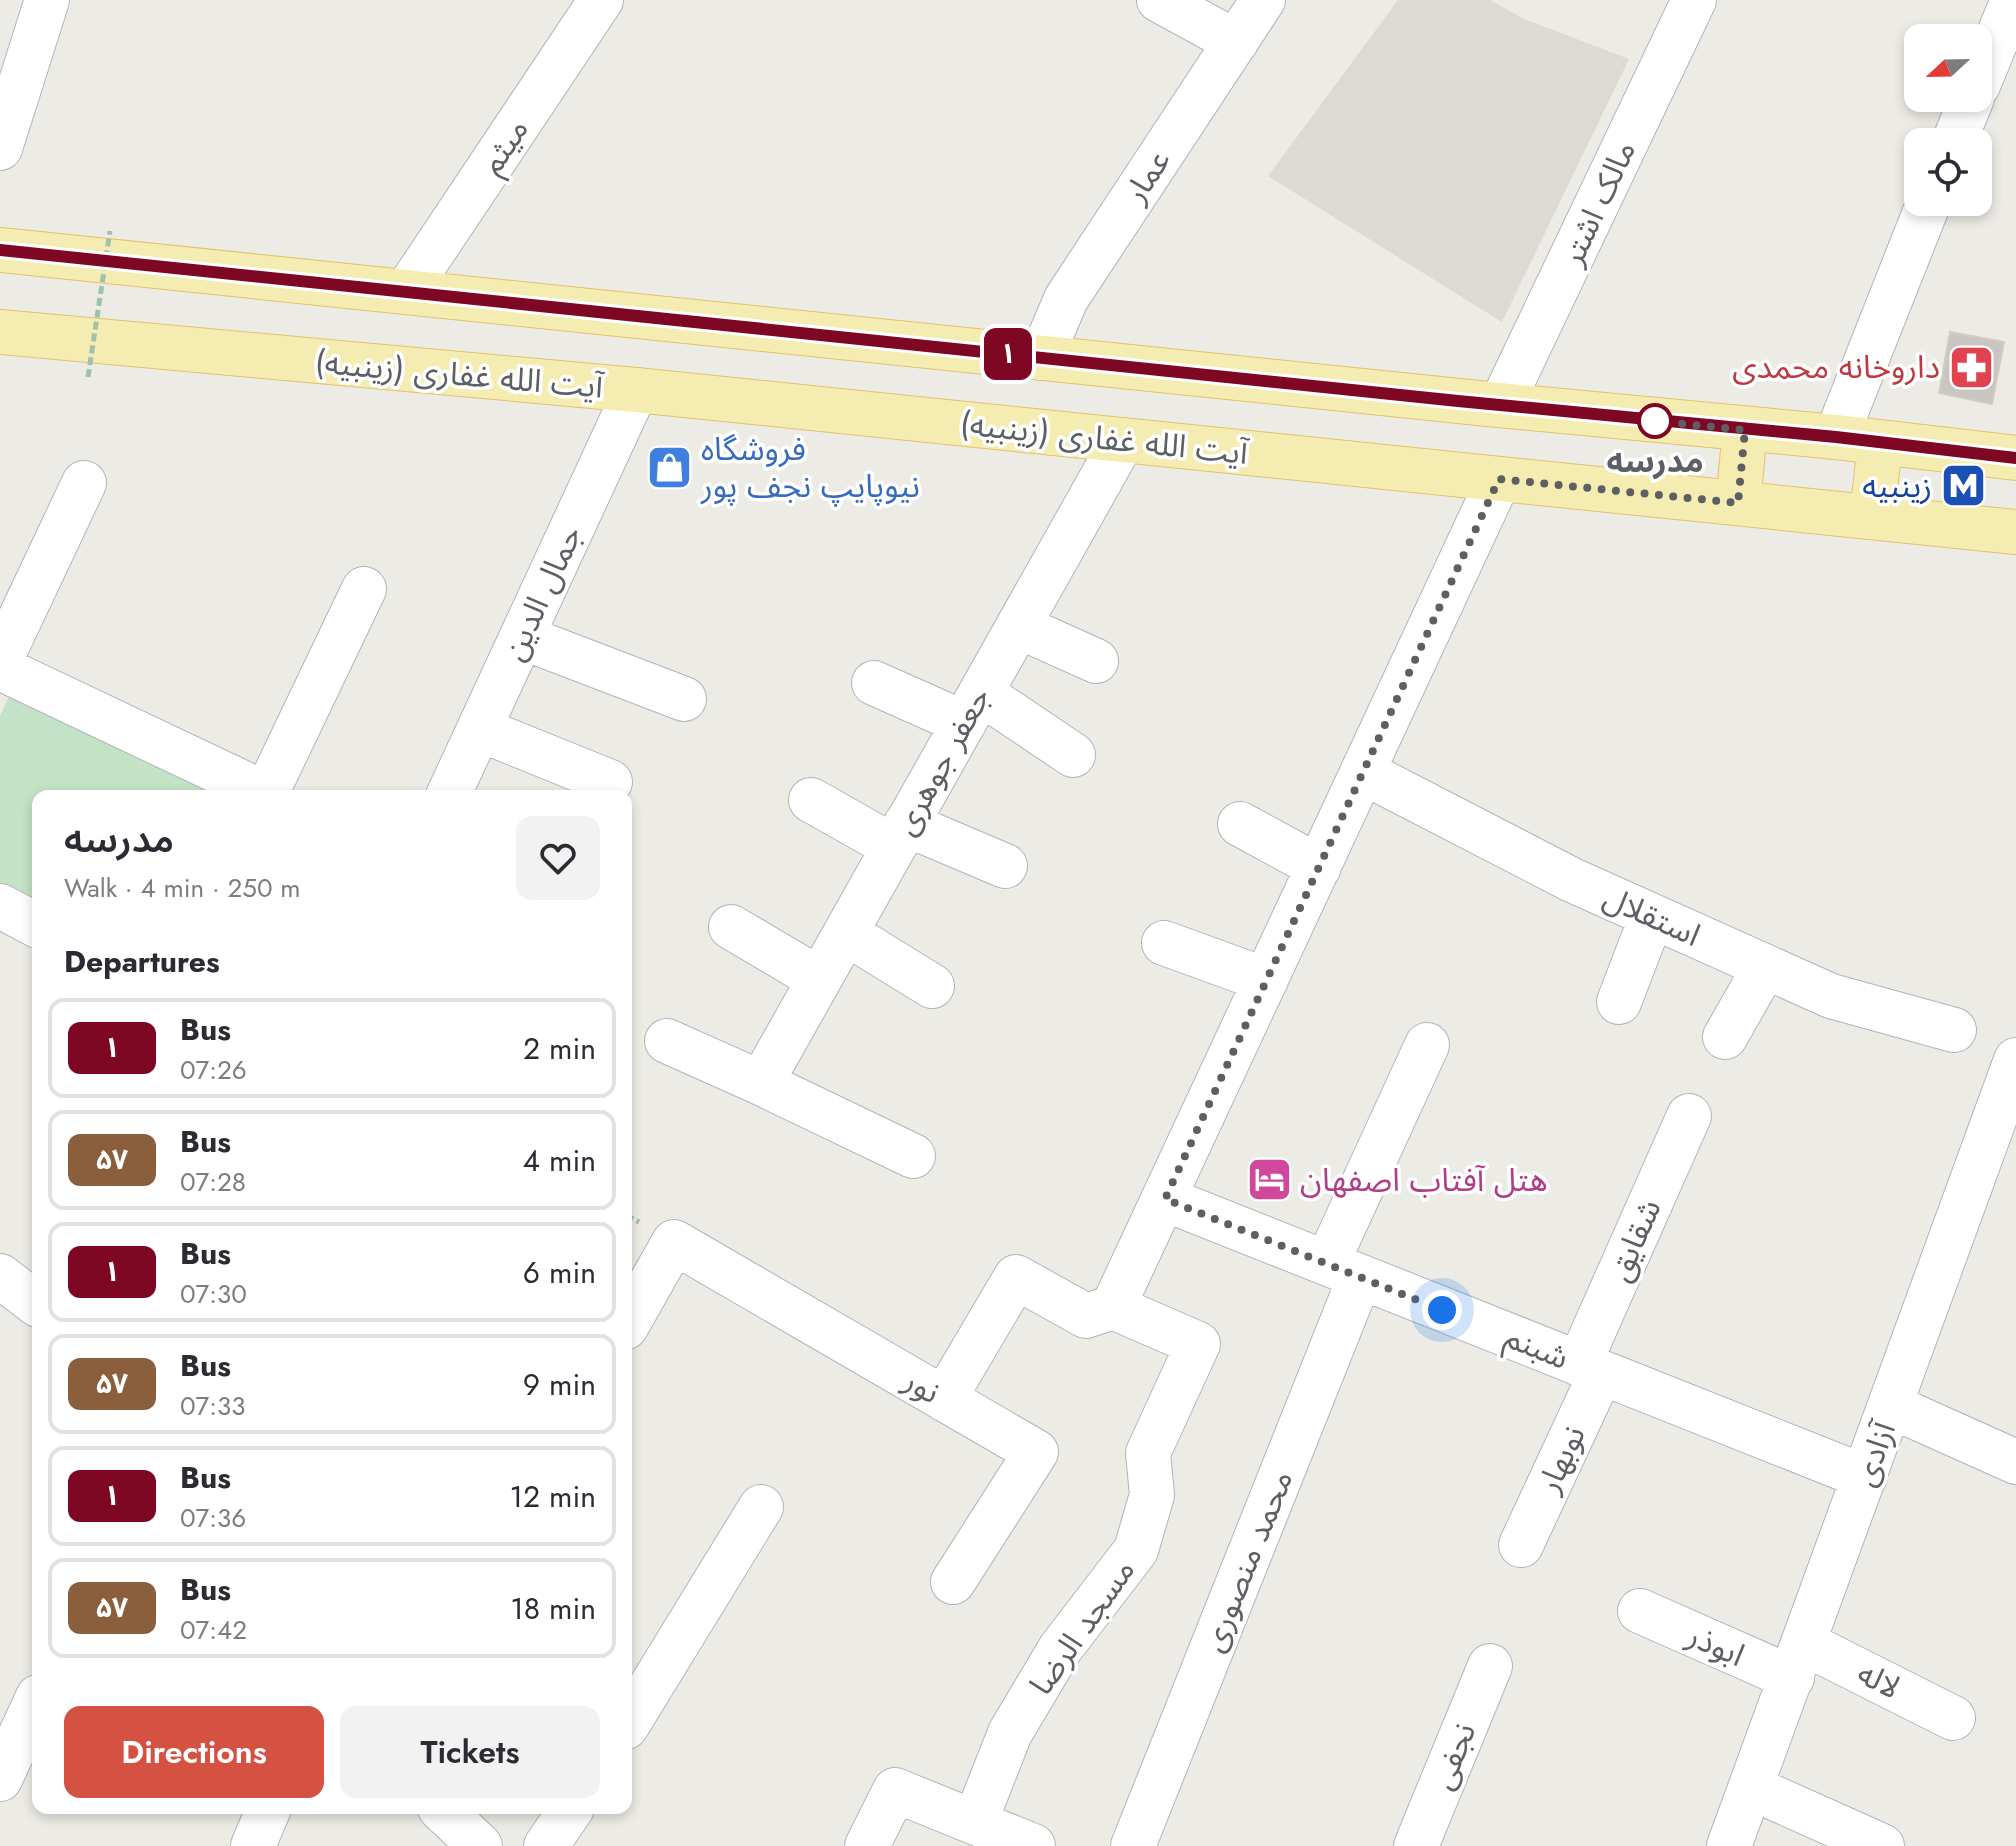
<!DOCTYPE html>
<html lang="en">
<head>
<meta charset="utf-8">
<style>
	:root { --surface:#fff; --page:#f2f2f3; --text:#2b2b33; --muted:#7c7c81; --line:#e1e1e2; --accent:#d55243 }
	body { margin:0; font-family:Jost,"Noto Sans Arabic",sans-serif; background:var(--page); color:var(--text); height:100vh; display:flex; flex-direction:column; font-size:30px; white-space:nowrap }
	* { box-sizing:border-box; margin:0 }
	p { font-size:26px; color:var(--muted) }
	.icon { flex:none; width:44px; height:44px; fill:none; stroke:currentColor; stroke-width:2; stroke-linecap:round; stroke-linejoin:round }
	.map { position:relative; flex:1; overflow:hidden }
	.sheet { position:absolute; left:32px; top:790px; width:600px; height:1024px; display:flex; flex-direction:column; background:var(--surface); border-radius:16px; box-shadow:0 4px 12px #0003 }
	.sheet>* { flex:none }
	.badge { padding:0 16px; border-radius:12px; font-size:28px; line-height:52px }
	.needle { width:52px; rotate:248deg }
	.fabs { position:absolute; left:1904px; top:24px; display:grid; gap:16px }
	.fabs a { display:grid; place-items:center; width:88px; height:88px; border-radius:16px; background:var(--surface); box-shadow:0 4px 12px #0003; font-size:40px }
	.you { position:absolute; width:40px; height:40px; margin:-20px; border:6px solid #fff; border-radius:50%; background:#1a73e8; box-shadow:0 0 0 12px #1a73e833 }
	.map>.badge { position:absolute; translate:-50% -50%; box-shadow:0 0 0 4px #fff }
	h2 { padding:0 32px; font-size:30px; line-height:72px }
	.round { display:grid; place-items:center; flex:none; width:84px; height:84px; border-radius:16px; background:var(--page) }
	.summary { display:flex; align-items:center; justify-content:space-between; height:136px; padding:0 32px }
	h1 { font-size:38px; font-weight:600; line-height:60px }
	.button { display:flex; gap:16px; margin-top:auto; padding:16px 32px }
	.button a { flex:1; height:92px; border-radius:16px; background:var(--accent); color:#fff; font-size:32px; font-weight:600; line-height:92px; text-align:center }
	.button a+a { background:var(--page); color:var(--text) }
	ul { padding:0; list-style:none }
	li { display:flex; align-items:center; gap:24px; height:100px; margin:0 16px 12px; padding:0 16px; border:4px solid var(--line); border-radius:16px }
	li div { flex:1 }
	li b { display:block; font-size:30px }
	li em { font-style:normal }
	li .badge { min-width:88px; font-weight:700; text-align:center }
	.map>svg:first-child { display:block }
	.education { fill:#dddad3 }
	.green { fill:#c4e2c5 }
	.building { fill:#c9c6c1; stroke:#d1cdc4; stroke-width:2 }
	.lines { fill:none; stroke-linecap:round; stroke-linejoin:round }
	.minor-casing { stroke:#b2b4b8; stroke-width:46 }
	.major-casing { stroke:#e1c36a; stroke-width:46 }
	.path { stroke:#9ec2aa; stroke-width:5; stroke-dasharray:8 4; stroke-linecap:butt }
	.minor { stroke:#fff; stroke-width:44 }
	.major { stroke:#f5ecb1; stroke-width:44 }
	.path-bridge { stroke:#9ec2aa; stroke-width:5; stroke-dasharray:8 4; stroke-linecap:butt }
	.line-casing { stroke:#fff; stroke-width:18 }
	.line { stroke:#7e0724; stroke-width:12 }
	.walk { stroke:#5c5f63; stroke-width:8; stroke-dasharray:0 14.4 }
	.stop-dot { fill:#fff; stroke:#7e0724; stroke-width:4 }
	.labels { text-anchor:middle; dominant-baseline:central; stroke-width:7; stroke-linejoin:round; paint-order:stroke }
	.street-label { font-size:32px; fill:#5c5f63; stroke:#fff }
	.health-label { font-size:32px; fill:#be3a42; stroke:#fff; text-anchor:end }
	.shop-label { font-size:32px; fill:#366cbe; stroke:#fff; text-anchor:start }
	.stop-label { font-size:32px; font-weight:bold; fill:#5c5f63; stroke:#fff }
	.transit-label { font-size:32px; fill:#164399; stroke:#fff; text-anchor:end }
	.hotel-label { font-size:32px; fill:#b23c85; stroke:#fff; text-anchor:start }
</style>
</head>
<body>
<div class="map">
<svg width="2016" height="1846" viewBox="0 0 2016 1846">
	<rect width="100%" height="100%" fill="#edebe5"/>
	<path class="education" d="M1398,0H1490L1524,19L1629,59L1502,322L1268,176Z"/>
	<path class="green" d="M11,692L216,796H38V909L0,889V716Z"/>
	<path class="building" d="M1950,332L2004,342L1992,404L1939,393Z"/>
	<g class="lines">
		<defs>
			<path id="minor" d="M1159,0L1236,42
				M1978,85L2013,0
				M1954,142L1972,98
				M0,148L47,0
				M406,292L601,0
				M1041,358L1066,299L1263,0
				M1501,405L1694,0
				M1836,437L1929,202
				M1018,626L1096,661
				M522,637L684,699
				M0,661L84,483
				M0,668L266,794
				M874,683L964,723
				M981,693L1073,755
				M479,729L610,782
				M1363,772L1572,880L1831,996L1954,1030
				M265,796L364,589
				M448,796L636,390
				M811,800L894,847
				M906,824L1005,866
				M1240,824L1319,867
				M0,906L38,926
				M731,927L819,979
				M846,933L932,986
				M1164,943L1266,980
				M1619,1002L1652,916
				M1725,1037L1765,967
				M667,1041L761,1083L913,1156
				M761,1083L1123,440
				M1165,1199L1865,1477
				M1327,1263L1427,1045
				M0,1276L38,1305
				M1113,1307L1499,479
				M626,1327L674,1242L1036,1452L953,1582
				M1579,1364L1689,1116
				M944,1399L1016,1277L1086,1316L1113,1307L1198,1344L1148,1453L1152,1495L1136,1550L1060,1649L1010,1733L975,1822
				M1891,1406L2016,1462
				M1521,1545L1601,1373
				M1640,1611L1792,1678
				M1804,1643L1953,1718
				M626,1727L761,1507
				M0,1779L38,1697
				M1752,1788L1882,1846
				M440,1808L480,1846
				M253,1846L269,1808
				M546,1846L572,1808
				M867,1846L895,1790L1033,1846
				M1133,1846L1360,1277
				M1416,1846L1490,1666
				M1729,1846L2016,1060"/>
			<path id="major" d="M0,250L1488,404L1836,437L2016,458
				M0,332L636,390L2016,532
				M1738,503L1745,430
				M1872,517L1880,443"/>
		</defs>
		<use href="#minor" class="minor-casing"/>
		<use href="#major" class="major-casing"/>
		<path class="path" d="M626,1215L639,1222"/>
		<use href="#minor" class="minor"/>
		<use href="#major" class="major"/>
		<path class="path-bridge" d="M88,377L110,231"/>
	</g>
	<g class="lines">
		<defs>
			<path id="line" d="M0,250L1458,401L1836,437L2016,458"/>
		</defs>
		<use href="#line" class="line-casing"/>
		<use href="#line" class="line"/>
		<path class="walk" d="M1442,1310L1165,1199L1499,479L1738,503L1745,430L1644,420L1655,421"/>
	</g>
	<defs>
		<symbol id="pharmacy-square" viewBox="-11 -11 22 22"><rect x="-9" y="-9" width="18" height="18" rx="4" fill="#e0444e" stroke="#fff"/><path d="M-2-6h4v4h4v4h-4v4h-4v-4h-4v-4h4Z" fill="#fff"/></symbol>
		<symbol id="shop-square" viewBox="-11 -11 22 22"><rect x="-9" y="-9" width="18" height="18" rx="4" fill="#3f7fe0" stroke="#fff"/><path d="M-5-2.5h2.3a2.7 3.5 0 0 1 5.4 0H5L5.5 6h-11ZM-1.5-2.5h3a1.5 2.3 0 0 0-3 0Z" fill="#fff"/></symbol>
		<symbol id="metro-square" viewBox="-11 -11 22 22"><rect x="-9" y="-9" width="18" height="18" rx="4" fill="#1a4fb4" stroke="#fff"/><path d="M-5.5 5V-5H-3L0 0L3-5H5.5V5H3V-.5L0 4L-3-.5V5Z" fill="#fff"/></symbol>
		<symbol id="hotel-square" viewBox="-11 -11 22 22"><rect x="-9" y="-9" width="18" height="18" rx="4" fill="#d1479c" stroke="#fff"/><path d="M-6-4.5h1.5V1H6V5H4.5V3h-9V5H-6ZM-4 0a1.8 1.8 0 1 1 3.6 0ZM.5 0V-2.5h3Q6-2.5 6 0Z" fill="#fff"/></symbol>
	</defs>
	<g fill-rule="evenodd">
		<use href="#pharmacy-square" x="1946" y="342" width="51" height="51"/>
		<use href="#shop-square" x="644" y="442" width="51" height="51"/>
		<use href="#metro-square" x="1938" y="460" width="51" height="51"/>
		<use href="#hotel-square" x="1244" y="1154" width="51" height="51"/>
	</g>
	<circle class="stop-dot" cx="1655" cy="421" r="16"/>
	<g class="labels">
		<g class="street-label">
			<text transform="translate(504 146) rotate(-56)">میثم</text>
			<text transform="translate(1147 176) rotate(-57)">عمار</text>
			<text transform="translate(1598 203) rotate(-65)">مالک اشتر</text>
			<text transform="translate(459 374) rotate(5)">آیت الله غفاری (زینبیه)</text>
			<text transform="translate(1104 438) rotate(6)">آیت الله غفاری (زینبیه)</text>
			<text transform="translate(542 593) rotate(-65)">جمال الدین</text>
			<text transform="translate(942 761) rotate(-61)">جعفر جوهری</text>
			<text transform="translate(1652 916) rotate(24)">استقلال</text>
			<text transform="translate(1634 1240) rotate(-66)">شقایق</text>
			<text transform="translate(1537 1347) rotate(22)">شبنم</text>
			<text transform="translate(922 1386) rotate(30)">نور</text>
			<text transform="translate(1874 1454) rotate(-70)">آزادی</text>
			<text transform="translate(1561 1459) rotate(-65)">نوبهار</text>
			<text transform="translate(1247 1561) rotate(-68)">محمد منصوری</text>
			<text transform="translate(1082 1627) rotate(-55)">مسجد الرضا</text>
			<text transform="translate(1716 1645) rotate(24)">ابوذر</text>
			<text transform="translate(1879 1680) rotate(27)">لاله</text>
			<text transform="translate(1453 1756) rotate(-68)">نجفی</text>
		</g>
		<g class="health-label">
			<text x="1940" y="367">داروخانه محمدی</text>
		</g>
		<g class="shop-label">
			<text x="701" y="449">فروشگاه<tspan x="701" dy="37">نیوپایپ نجف پور</tspan></text>
		</g>
		<g class="stop-label">
			<text x="1655" y="461">مدرسه</text>
		</g>
		<g class="transit-label">
			<text x="1932" y="486">زینبیه</text>
		</g>
		<g class="hotel-label">
			<text x="1300" y="1180">هتل آفتاب اصفهان</text>
		</g>
	</g>
</svg>
<div class="fabs">
<a><svg class="needle" viewBox="-14 -14 28 28"><path d="M0-13l5 13h-10z" fill="#e53935"/><path d="M0 13l5-13h-10z" fill="#7c7c81"/></svg></a>
<a><svg class="icon" aria-label="locate" viewBox="0 0 24 24"><circle cx="12" cy="12" r="6"/><path d="M12 2v4M12 18v4M2 12h4M18 12h4"/></svg></a>
</div>
<div class="you" style="left:1442px;top:1310px"></div>
<b class="badge" style="left:1008px;top:354px;background:#7e0724;color:#fff">۱</b>
<section class="sheet">
<div class="summary"><div><h1>مدرسه</h1><p>Walk · 4 min · 250 m</p></div><a class="round"><svg class="icon" aria-label="heart" viewBox="0 0 24 24"><path d="M12 20l-8-8c-3-5 5-10 8-4 3-6 11-1 8 4z"/></svg></a></div>
<h2>Departures</h2>
<ul>
<li><span class="badge" style="background:#7e0724;color:#fff">۱</span><div><b>Bus</b><p>07:26</p></div><em>2 min</em></li>
<li><span class="badge" style="background:#8b5e3c;color:#fff">۵۷</span><div><b>Bus</b><p>07:28</p></div><em>4 min</em></li>
<li><span class="badge" style="background:#7e0724;color:#fff">۱</span><div><b>Bus</b><p>07:30</p></div><em>6 min</em></li>
<li><span class="badge" style="background:#8b5e3c;color:#fff">۵۷</span><div><b>Bus</b><p>07:33</p></div><em>9 min</em></li>
<li><span class="badge" style="background:#7e0724;color:#fff">۱</span><div><b>Bus</b><p>07:36</p></div><em>12 min</em></li>
<li><span class="badge" style="background:#8b5e3c;color:#fff">۵۷</span><div><b>Bus</b><p>07:42</p></div><em>18 min</em></li>
</ul>
<div class="button"><a>Directions</a><a>Tickets</a></div>
</section>
</div>
</body>
</html>
